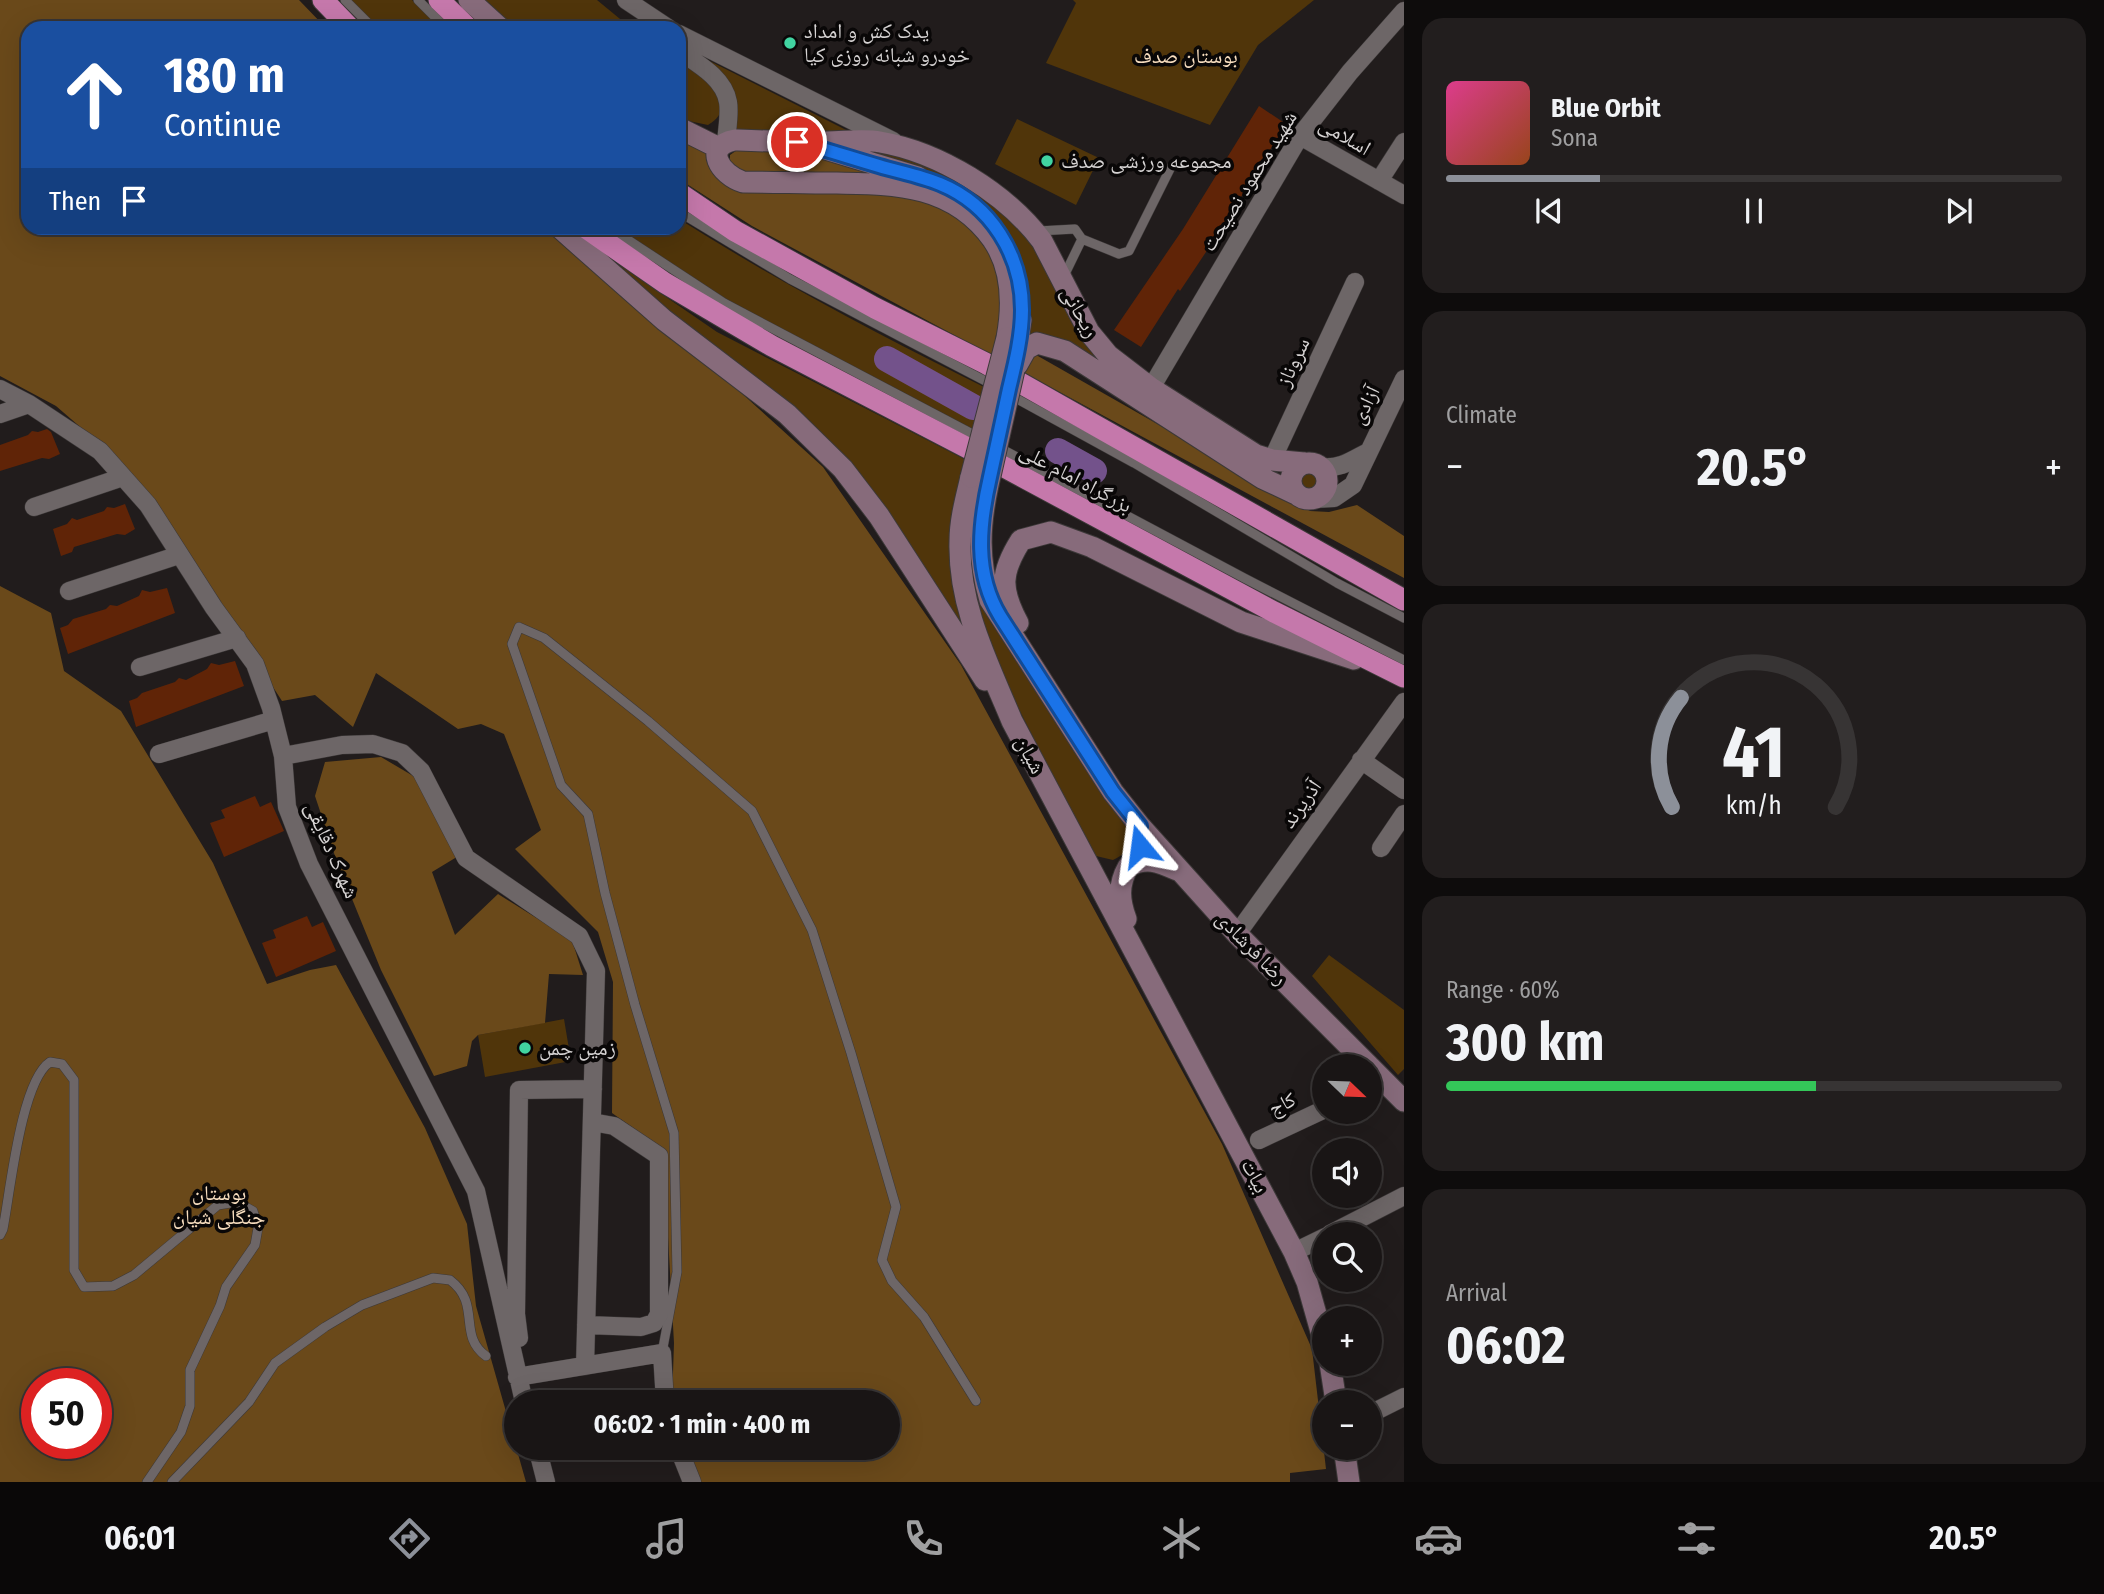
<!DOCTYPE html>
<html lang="en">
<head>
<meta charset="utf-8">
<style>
	:root { --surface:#191515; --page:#221e1e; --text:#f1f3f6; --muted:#9f9fa0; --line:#373434; --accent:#8c9099 }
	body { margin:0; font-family:"Fira Sans Condensed","Noto Naskh Arabic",sans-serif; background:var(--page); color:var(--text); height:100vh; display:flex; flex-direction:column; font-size:26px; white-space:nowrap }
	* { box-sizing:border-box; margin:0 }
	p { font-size:23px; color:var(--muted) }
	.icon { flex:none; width:38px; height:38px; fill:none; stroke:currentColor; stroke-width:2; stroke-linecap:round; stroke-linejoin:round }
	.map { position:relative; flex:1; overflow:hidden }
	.side { display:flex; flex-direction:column; gap:18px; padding:18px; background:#0e0c0c; width:700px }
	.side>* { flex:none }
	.top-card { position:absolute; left:21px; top:21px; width:665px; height:214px; border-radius:21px; box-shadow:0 7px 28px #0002,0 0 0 2px var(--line); background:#1a4fa0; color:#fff; overflow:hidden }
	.needle { width:46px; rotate:113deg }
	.fabs { position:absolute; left:1312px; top:1054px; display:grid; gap:14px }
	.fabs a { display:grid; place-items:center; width:70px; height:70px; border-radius:50%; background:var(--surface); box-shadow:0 7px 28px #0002,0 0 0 2px var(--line); font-size:35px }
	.speed { position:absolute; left:21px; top:1368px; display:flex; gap:14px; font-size:35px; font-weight:700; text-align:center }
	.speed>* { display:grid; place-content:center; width:91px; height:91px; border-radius:50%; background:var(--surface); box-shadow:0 7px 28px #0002,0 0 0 2px var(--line); line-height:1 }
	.speed .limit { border:10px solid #d22; background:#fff; color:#111 }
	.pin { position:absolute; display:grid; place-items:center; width:60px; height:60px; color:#fff; margin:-30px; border:4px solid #fff; border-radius:50%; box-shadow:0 2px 7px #0007 }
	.me { position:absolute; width:77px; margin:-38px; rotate:344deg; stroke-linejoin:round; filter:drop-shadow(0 0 5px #0008) }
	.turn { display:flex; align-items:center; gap:24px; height:147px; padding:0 28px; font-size:32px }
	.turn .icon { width:91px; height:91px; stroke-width:2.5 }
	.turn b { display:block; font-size:49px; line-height:60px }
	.then { display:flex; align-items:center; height:66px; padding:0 28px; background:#0003; gap:14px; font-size:26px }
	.big { font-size:52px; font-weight:700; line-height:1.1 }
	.side .card { flex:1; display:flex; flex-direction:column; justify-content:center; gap:10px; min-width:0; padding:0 24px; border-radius:21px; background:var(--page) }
	.side .dial { align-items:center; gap:0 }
	.dial svg { height:182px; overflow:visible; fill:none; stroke:var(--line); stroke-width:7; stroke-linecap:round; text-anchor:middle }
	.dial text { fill:var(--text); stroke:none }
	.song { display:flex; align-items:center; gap:21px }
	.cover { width:84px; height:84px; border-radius:10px; background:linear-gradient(135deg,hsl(330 70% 55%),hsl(20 70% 35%)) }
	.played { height:7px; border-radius:4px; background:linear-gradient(90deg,var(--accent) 25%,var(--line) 25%) }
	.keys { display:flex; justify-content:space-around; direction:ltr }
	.heat { display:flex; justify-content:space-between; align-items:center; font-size:38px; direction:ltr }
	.charge { height:10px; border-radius:5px; background:linear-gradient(90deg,#34c759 60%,var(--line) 0) }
	.trip { position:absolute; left:504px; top:1390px; width:396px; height:70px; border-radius:35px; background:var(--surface); box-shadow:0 7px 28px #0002,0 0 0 2px var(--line); font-weight:700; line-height:70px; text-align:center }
	.tabs { display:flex; height:112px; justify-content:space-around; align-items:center; background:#0a0808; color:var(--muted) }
	.tabs .icon { width:49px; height:49px }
	.tabs .on { color:var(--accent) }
	.tabs b { font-size:32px; color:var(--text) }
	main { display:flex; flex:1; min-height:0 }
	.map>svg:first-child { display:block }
</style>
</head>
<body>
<main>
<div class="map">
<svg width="1404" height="1482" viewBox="0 0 1404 1482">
	<rect width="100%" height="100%" fill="#211c1c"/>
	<path fill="#50350a" d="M349,0H412L440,28H378Z
		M478,0H597L631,28H509Z
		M1073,0H1314L1258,45L1210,125L1046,63L1076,3Z
		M690,51L862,138L735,130V116Z
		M679,61C697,73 745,103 708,125L679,119Z
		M1017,119L1099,158L1076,205L995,164Z
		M844,145L881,148L950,175L1018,221L1109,366L1028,340L1026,293L1015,254L1001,228L984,209L961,191Z
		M679,219C780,283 881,336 988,389L977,433L716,294L616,228H679Z
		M570,231L717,332L966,460L954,515L980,659L903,537L702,339Z
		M1299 481a10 10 0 1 1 20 0a10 10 0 1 1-20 0Z
		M980,492L974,553L1075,751L1107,799L1131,829C1135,844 1126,854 1113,860L1096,856L1091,851L1004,680L974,609L968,536Z
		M1329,955L1404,1010V1069L1398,1075L1312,976Z
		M564,1019L571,1061L485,1077L478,1035Z"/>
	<path fill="#6a491a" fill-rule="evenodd" d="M0,0H299L326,28H28V228H543L737,389L823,467L961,665L1222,1144L1312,1349L1326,1469L1290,1473V1482H700L686,1447H887V1402H672L674,1343L663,1149L612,1113L613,982L598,932L515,849L541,830L504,734L481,724L458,729L376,673L353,727L315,695L282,701L171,530L116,458L56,406L0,376Z
		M679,137L706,151L708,163L714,172L913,194L963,217L1000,265L1003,336L1310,511L1329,512L1357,505L1404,536V578L752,226L679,179Z
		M740,148L810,152L894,174L742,176L730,162V155Z
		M0,586L51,613L64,671L121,711L213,863L267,984L310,970L336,965L425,1128L467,1224L476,1306L526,1482H0ZM37,1384H96V1444H37Z
		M381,757L437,790L470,849L432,872L455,935L498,894L572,940L583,975L549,974L545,1023L478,1035L472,1041L467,1066L434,1076L381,970L337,862L315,796L325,762Z"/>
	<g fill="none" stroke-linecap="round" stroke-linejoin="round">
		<path stroke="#73528b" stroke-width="26" d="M887,359L973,407
			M1058,451L1094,471"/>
	</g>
	<path fill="#602407" d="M1259,106L1286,124L1220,231L1180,291L1178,289L1141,347L1114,330L1183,229Z
		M47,429L51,432L60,454L49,459L42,458L0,471V445L28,435L32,431L38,432Z
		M125,504L135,529L125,535L117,534L74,547L72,552L61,556L53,529L67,524L72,518L77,520L104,511L107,507L114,508Z
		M167,588L175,613L68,654L60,628L68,625L73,619L106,609L110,605L117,606L139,596L142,590L150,592Z
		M235,661L244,686L136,727L129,701L137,698L142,693L175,682L179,678L186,680L207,669L211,663L219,665Z
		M255,796L260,807L271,802L284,831L224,857L210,823L225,818L221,810Z
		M307,916L312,927L323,922L336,951L276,977L262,943L276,938L273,930Z"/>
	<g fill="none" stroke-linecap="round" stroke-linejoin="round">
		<defs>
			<path id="lane" d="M345,0L373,28
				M418,0L446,28
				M679,212L790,279L995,386
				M610,228L724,303L982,439
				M1038,231L1075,229L1082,239L1064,276
				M1082,239L1119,254L1129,251L1171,167
				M1010,395L1134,463L1337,583L1404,618
				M998,447L1246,579L1404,660
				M0,1235L3,1229C10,1193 21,1081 50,1062L62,1064L74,1080V1270L84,1287L113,1286L134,1275L218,1205L237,1202L253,1211L258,1228L255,1245L226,1287L220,1306L190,1370V1406L181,1432L147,1482
				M662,1353L677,1272L674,1133L635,1005L605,893L588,814L561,785L512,644L519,627L544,638L648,721L752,811L812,930L851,1053L896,1207L882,1260L892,1281L924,1317L976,1401
				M172,1482L249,1402L275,1363L325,1327L362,1305L433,1278L450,1280C482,1304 457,1335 486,1356"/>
			<path id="street" d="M626,0L668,28
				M679,34L893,141
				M679,51C698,64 724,78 728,102C730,114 727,129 726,142
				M1300,136L1404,195
				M1379,181L1404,142
				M1151,388L1300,136L1350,72L1404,11
				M0,389L29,404L100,451L148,505L214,608L255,664L271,708L283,756L287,807L309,864L476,1191L524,1402
				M0,414L29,404
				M1272,460L1355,282
				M1322,467C1341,469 1352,460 1368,452
				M1314,499L1334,498L1353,485L1404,379
				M34,507L123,477
				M69,591L179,555
				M140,667L237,638
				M159,754L274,720
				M283,756L342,745L373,744L402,753L421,771L466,858L579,936L596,971L585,1366
				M1361,760L1404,790
				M1381,848L1404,814
				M1237,934L1404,702
				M1259,1140L1325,1109
				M1330,1234L1404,1196
				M1294,1252L1325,1237
				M586,1325L641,1327L654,1323L659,1314V1156L614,1126L592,1122
				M519,1338L516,1314L519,1090L593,1089
				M517,1377L662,1353L665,1402
				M1370,1414L1404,1397
				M537,1447L546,1482
				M678,1447L692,1482"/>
			<path id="secondary" d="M469,0L500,28
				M679,128L719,148
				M822,148L918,177
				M560,228L664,320L787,414L843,469L879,516L985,680
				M1007,338C1013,305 1012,268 993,240C953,184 896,184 834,183C804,183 773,182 743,182C720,175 702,146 735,140C766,141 796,142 827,142C844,142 863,139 880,142C939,152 1006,193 1042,241L1089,332L1108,355L1151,388L1256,455L1272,460L1304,463
				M1017,365L1026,349L1037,343L1065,351L1262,478L1296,494
				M1014,370L1021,320
				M1291 481a18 18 0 1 1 36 0a18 18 0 1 1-36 0Z
				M971,477C966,498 960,520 960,541C958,606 988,663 1012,721L1294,1252L1307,1282L1325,1346
				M988,485C979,527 978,559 990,600L1113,792L1140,826L1237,934L1369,1066
				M1018,623C1000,589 1000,573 1021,540L1051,532L1092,547L1241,622L1354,659
				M1126,919C1119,900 1118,885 1128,867C1146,856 1159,862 1177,870
				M1370,1067L1404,1101
				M1330,1363L1336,1402
				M1344,1447L1349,1482"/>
			<path id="highway" d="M323,0L350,28
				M439,0L468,28
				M679,193L735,231L875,308L985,363L1404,600
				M586,228L665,283L772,346L1008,469L1274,612L1404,677"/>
		</defs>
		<use href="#lane" stroke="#3c3838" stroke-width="10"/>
		<use href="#street" stroke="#3c3838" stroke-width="19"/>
		<use href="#secondary" stroke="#3c3838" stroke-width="23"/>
		<use href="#highway" stroke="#3c3838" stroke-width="23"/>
		<use href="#lane" stroke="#6d6667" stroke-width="9"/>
		<use href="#street" stroke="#6d6667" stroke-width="18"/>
		<use href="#secondary" stroke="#876b7b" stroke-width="21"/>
		<use href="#highway" stroke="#c578ab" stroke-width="21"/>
		<defs>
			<path id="secondary-bridge" d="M971,477L1007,338
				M988,485L1014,370"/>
		</defs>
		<use href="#secondary-bridge" stroke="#3c3838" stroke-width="23" stroke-linecap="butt"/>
		<use href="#secondary-bridge" stroke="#876b7b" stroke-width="21"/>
	</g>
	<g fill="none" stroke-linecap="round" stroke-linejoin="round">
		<defs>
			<path id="route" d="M797,142C825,149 851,158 879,166C899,172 921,176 940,184C991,205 1022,255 1022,310C1022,336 1015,364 1009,389C1003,418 996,448 990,477C979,525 974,573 1000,616L1113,792L1140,826V846"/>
		</defs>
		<use href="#route" stroke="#114b97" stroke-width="18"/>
		<use href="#route" stroke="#1a73e8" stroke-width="12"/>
	</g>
	<g fill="#41d4a1" stroke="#090707" stroke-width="2.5">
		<circle cx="790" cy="43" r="7"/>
		<circle cx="1047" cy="161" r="7"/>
		<circle cx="525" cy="1048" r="7"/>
	</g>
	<g text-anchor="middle" stroke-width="7" stroke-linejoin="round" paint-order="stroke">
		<g font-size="21" fill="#d6d3d3" stroke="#090707" text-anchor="start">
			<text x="804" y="38">یدک کش و امداد<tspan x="804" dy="24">خودرو شبانه روزی کیا</tspan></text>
			<text x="1061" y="168">مجموعه ورزشی صدف</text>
			<text x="539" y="1055">زمین چمن</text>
		</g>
		<g font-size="21" fill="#f9dfc0" stroke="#090707">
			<text x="1186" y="63">بوستان صدف</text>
			<text x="219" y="1200">بوستان<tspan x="219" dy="24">جنگلی شیان</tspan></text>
		</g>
		<g font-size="21" fill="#d6d3d3" stroke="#090707">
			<text transform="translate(1345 136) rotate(30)" y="7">اسلامی</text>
			<text transform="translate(1249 181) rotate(-58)" y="7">شهید محمود نصیحت</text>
			<text transform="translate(1080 312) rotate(61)" y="7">ریحانی</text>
			<text transform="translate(1293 362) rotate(-65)" y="7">سروناز</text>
			<text transform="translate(1365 405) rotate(-63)" y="7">آزادی</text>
			<text transform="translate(1076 478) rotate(28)" y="7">بزرگراه امام علی</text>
			<text transform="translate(1030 755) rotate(62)" y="7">شیان</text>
			<text transform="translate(1301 804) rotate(-55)" y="7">آذرپرند</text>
			<text transform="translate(332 850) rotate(66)" y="7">شهرک دقایقی</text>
			<text transform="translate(1252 948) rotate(46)" y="7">رضا فرشادی</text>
			<text transform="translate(1282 1104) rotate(-26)" y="7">کاج</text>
			<text transform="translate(1255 1176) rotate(63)" y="7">بیات</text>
		</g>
	</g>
</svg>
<div class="fabs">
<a><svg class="needle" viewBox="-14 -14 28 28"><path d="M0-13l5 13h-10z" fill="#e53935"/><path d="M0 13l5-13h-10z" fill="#9f9fa0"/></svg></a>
<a><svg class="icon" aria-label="sound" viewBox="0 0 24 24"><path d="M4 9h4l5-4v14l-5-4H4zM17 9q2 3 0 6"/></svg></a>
<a><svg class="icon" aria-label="search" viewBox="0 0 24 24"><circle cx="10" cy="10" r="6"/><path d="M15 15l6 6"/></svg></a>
<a>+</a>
<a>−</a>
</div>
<div class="speed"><div class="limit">50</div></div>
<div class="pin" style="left:797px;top:142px;background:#d93025"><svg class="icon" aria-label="arrive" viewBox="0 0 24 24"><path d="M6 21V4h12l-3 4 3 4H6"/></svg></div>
<svg class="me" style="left:1140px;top:846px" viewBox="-20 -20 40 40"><path d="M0-17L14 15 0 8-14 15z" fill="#1a73e8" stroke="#fff" stroke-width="4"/></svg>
<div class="trip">06:02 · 1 min · 400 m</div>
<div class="top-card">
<div class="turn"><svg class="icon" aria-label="ahead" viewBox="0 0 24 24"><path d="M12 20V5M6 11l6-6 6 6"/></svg><div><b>180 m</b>Continue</div></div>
<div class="then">Then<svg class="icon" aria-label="arrive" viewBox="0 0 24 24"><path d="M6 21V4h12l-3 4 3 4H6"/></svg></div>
</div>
</div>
<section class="side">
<div class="card">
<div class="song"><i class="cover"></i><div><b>Blue Orbit</b><p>Sona</p></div></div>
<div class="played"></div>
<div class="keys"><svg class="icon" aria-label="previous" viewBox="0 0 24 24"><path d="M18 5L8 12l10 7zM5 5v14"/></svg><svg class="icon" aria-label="pause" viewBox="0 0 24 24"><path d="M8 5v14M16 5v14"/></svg><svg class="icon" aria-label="next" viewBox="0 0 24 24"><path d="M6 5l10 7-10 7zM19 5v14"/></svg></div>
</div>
<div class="card"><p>Climate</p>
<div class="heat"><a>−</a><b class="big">20.5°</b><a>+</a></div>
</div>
<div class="card dial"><svg viewBox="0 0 100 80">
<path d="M14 69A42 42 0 1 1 86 69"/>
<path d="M14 69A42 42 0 0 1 18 21" stroke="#8c9099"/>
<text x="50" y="56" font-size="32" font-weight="700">41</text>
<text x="50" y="72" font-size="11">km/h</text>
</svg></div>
<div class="card"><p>Range · 60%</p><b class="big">300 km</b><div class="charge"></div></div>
<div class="card"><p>Arrival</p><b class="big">06:02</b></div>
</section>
</main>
<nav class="tabs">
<b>06:01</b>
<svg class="icon on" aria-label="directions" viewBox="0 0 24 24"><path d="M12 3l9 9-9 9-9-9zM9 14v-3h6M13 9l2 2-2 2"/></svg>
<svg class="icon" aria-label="music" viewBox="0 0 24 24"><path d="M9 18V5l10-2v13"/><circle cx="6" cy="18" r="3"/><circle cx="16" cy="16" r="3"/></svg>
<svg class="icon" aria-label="phone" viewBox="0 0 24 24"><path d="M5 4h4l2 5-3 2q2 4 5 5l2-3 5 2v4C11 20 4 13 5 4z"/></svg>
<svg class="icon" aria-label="climate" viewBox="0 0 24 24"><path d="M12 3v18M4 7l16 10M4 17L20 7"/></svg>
<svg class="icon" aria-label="car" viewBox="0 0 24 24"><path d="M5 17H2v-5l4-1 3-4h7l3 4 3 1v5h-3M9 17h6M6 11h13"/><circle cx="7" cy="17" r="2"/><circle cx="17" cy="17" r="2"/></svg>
<svg class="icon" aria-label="filters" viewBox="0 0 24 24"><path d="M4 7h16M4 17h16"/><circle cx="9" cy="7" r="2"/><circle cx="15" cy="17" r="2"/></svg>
<b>20.5°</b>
</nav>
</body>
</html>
